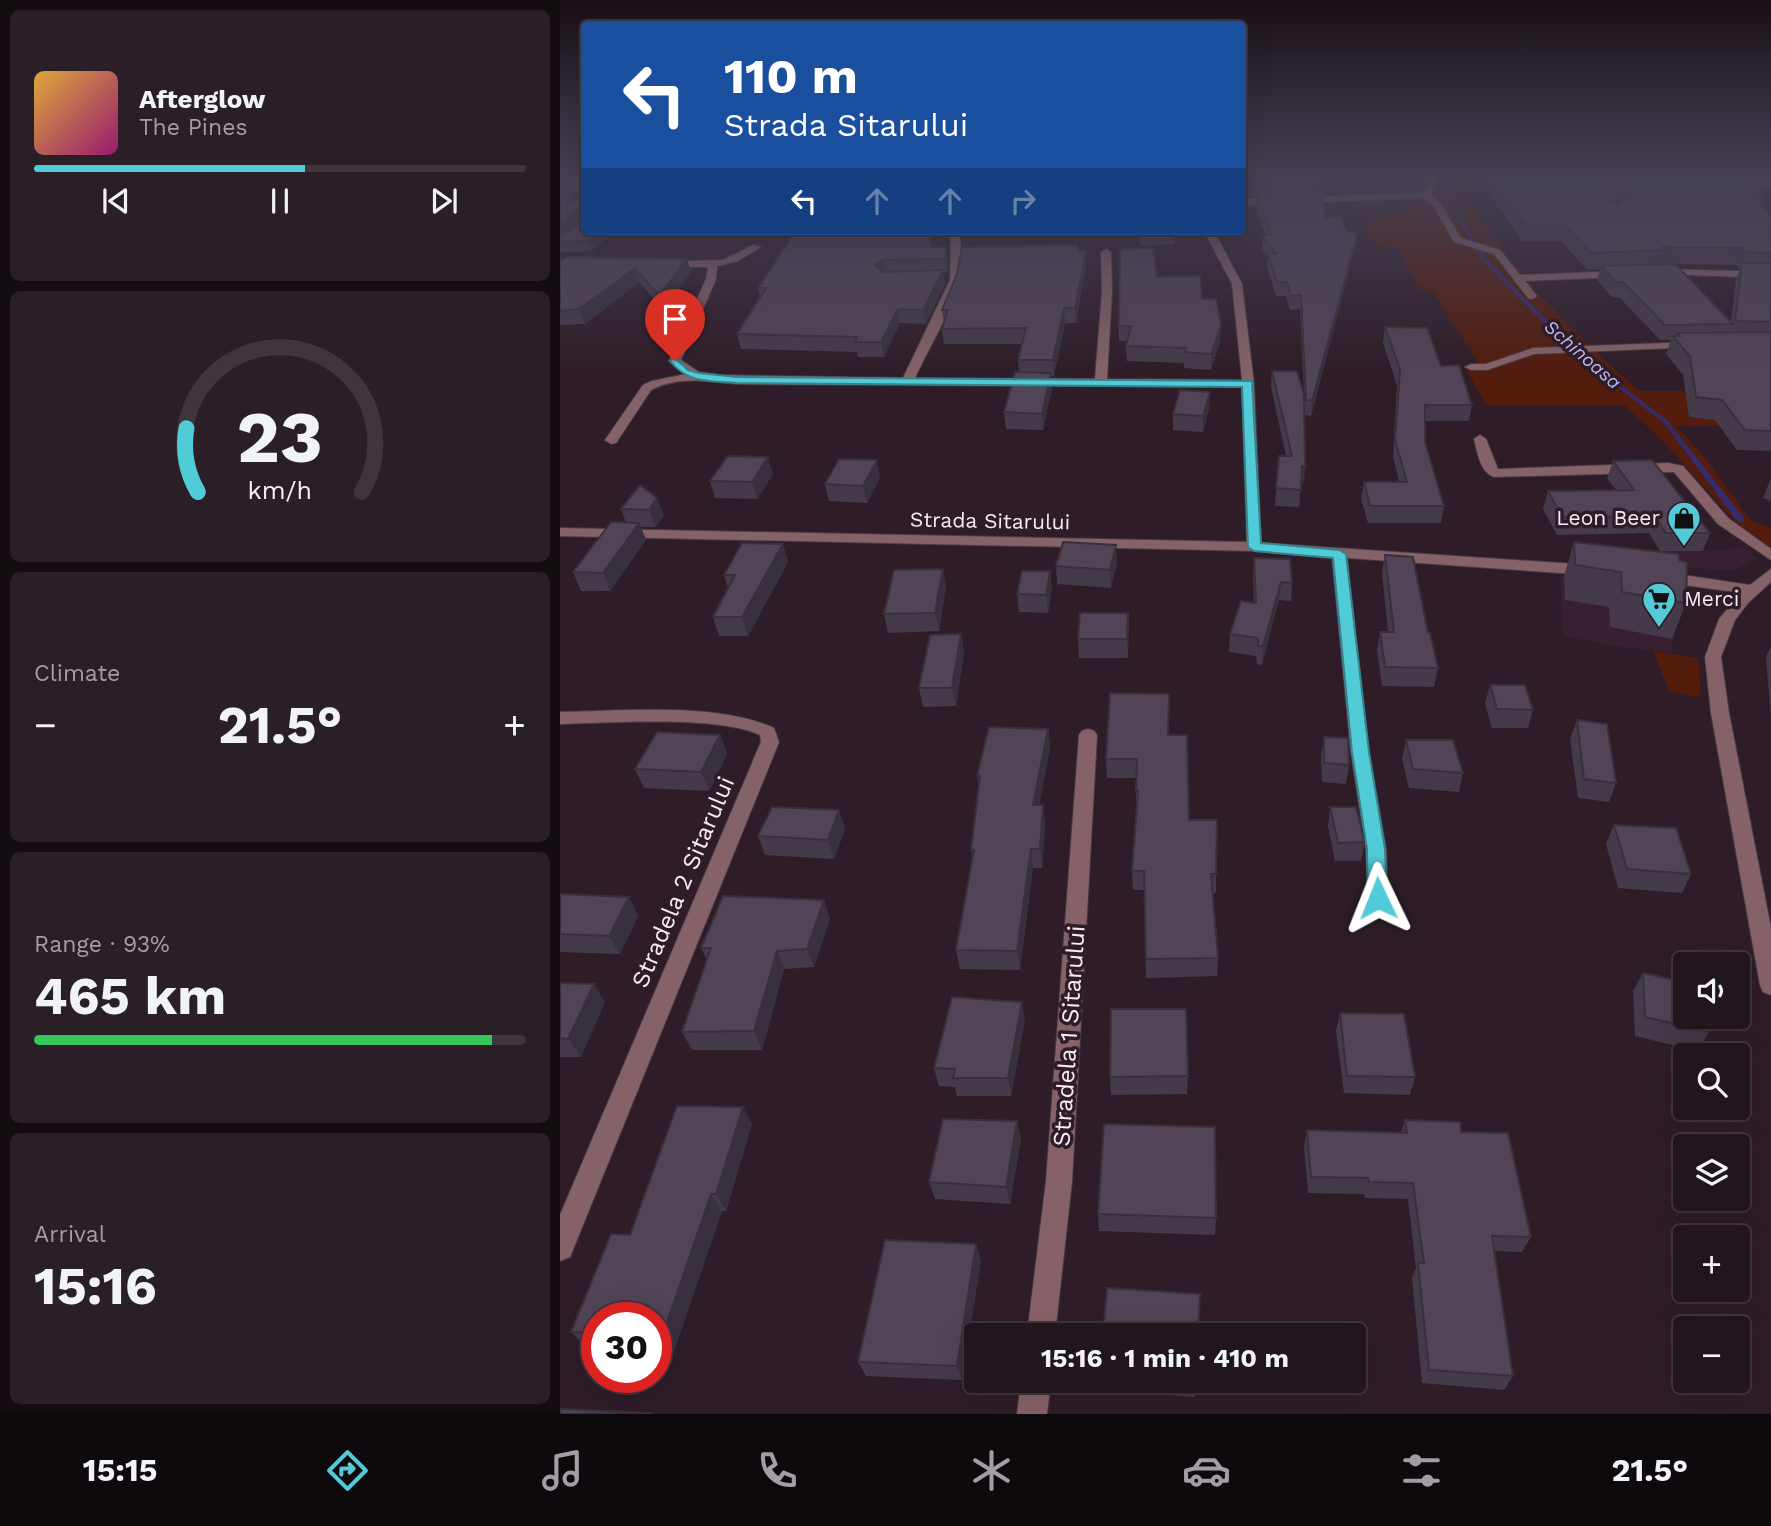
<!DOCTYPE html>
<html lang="en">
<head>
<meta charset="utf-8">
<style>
	:root { --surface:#22161e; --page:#2a1f27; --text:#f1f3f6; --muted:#a29fa4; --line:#3f353c; --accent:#52cbd9 }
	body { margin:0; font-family:"Work Sans",sans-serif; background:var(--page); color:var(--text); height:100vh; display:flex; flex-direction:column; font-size:26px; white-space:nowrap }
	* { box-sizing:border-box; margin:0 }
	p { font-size:23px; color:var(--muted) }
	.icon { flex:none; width:38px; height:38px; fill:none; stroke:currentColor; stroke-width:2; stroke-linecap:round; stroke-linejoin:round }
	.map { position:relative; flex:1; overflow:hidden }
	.panel { display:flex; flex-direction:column; gap:10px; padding:10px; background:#130c10; width:560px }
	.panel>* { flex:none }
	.banner { position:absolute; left:21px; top:21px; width:665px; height:214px; border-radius:7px; box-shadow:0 7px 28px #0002,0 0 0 2px var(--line); background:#1a4fa0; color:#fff; overflow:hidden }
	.buttons { position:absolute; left:1113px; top:952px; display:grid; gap:14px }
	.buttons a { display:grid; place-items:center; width:77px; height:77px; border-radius:7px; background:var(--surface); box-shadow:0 7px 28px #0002,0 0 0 2px var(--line); font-size:35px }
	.speed { position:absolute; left:21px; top:1302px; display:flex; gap:14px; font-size:35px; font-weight:700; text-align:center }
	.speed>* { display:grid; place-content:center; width:91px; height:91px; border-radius:50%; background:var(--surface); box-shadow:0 7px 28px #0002,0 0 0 2px var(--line); line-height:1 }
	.speed .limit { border:10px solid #d22; background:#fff; color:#111 }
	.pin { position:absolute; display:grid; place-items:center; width:60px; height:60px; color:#fff; margin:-72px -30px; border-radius:50% 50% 50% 0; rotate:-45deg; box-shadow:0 0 7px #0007 }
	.pin .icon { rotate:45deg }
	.me { position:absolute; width:77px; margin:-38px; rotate:358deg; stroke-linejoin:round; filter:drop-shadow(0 0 5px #0008) }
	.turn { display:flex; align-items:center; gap:24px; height:147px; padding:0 28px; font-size:32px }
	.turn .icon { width:91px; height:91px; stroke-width:2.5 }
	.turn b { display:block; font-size:49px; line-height:60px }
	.lanes { display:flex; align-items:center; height:66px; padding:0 28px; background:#0003; justify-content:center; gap:35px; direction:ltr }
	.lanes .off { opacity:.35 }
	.big { font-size:52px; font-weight:700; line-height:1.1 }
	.panel .tile { flex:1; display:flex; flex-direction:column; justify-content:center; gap:10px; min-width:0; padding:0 24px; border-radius:10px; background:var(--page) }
	.panel .dial { align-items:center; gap:0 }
	.dial svg { height:182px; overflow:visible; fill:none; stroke:var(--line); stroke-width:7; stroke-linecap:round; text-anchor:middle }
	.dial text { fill:var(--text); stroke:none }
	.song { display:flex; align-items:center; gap:21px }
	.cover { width:84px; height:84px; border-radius:10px; background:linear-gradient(135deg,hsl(40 70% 55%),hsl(320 70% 35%)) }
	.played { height:7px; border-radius:4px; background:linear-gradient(90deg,var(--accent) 55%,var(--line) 55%) }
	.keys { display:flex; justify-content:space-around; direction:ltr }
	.heat { display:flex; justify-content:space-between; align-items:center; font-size:38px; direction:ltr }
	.charge { height:10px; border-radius:5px; background:linear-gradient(90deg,#34c759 93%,var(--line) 0) }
	.trip { position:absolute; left:404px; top:1323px; width:402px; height:70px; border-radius:7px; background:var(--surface); box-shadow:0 7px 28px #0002,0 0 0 2px var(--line); font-weight:700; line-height:70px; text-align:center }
	.tab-bar { display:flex; height:112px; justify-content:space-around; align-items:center; background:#0e090c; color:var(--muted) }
	.tab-bar .icon { width:49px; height:49px }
	.tab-bar .selected { color:var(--accent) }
	.tab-bar b { font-size:32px; color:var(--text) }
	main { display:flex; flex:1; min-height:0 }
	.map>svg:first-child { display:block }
</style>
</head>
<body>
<main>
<section class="panel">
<div class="tile">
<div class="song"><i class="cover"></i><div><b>Afterglow</b><p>The Pines</p></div></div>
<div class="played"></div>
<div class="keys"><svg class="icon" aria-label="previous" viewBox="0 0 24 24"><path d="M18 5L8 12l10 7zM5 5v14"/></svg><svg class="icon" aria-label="pause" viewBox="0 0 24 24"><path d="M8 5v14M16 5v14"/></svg><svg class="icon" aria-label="next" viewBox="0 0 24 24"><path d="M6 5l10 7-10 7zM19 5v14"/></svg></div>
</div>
<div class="tile dial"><svg viewBox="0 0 100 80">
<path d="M14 69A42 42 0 1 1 86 69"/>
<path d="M14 69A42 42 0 0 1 9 41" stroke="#52cbd9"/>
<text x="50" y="56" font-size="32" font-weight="700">23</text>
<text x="50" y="72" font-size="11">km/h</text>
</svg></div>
<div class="tile"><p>Climate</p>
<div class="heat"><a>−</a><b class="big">21.5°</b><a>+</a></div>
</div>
<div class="tile"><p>Range · 93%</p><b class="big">465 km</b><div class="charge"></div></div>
<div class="tile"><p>Arrival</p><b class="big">15:16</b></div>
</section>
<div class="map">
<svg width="1211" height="1414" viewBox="0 0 1211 1414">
	<rect width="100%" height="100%" fill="#2e1d28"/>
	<path fill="#382030" d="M1181,547L1198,559L1170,571L1091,564L1082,551H1155Z
		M1001,575L1074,580L1114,597L1112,652L1067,648L1002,636Z"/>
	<path fill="#531c0d" d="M876,175H895C940,260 1008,329 1080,391H1170V422L1199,426H1116L1148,461L1191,521L1211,528V548L1175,521L1098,436L1064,405H926L904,365H920L872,291H860L838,247H820L801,222L823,221L817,213L844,212L837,198L873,197Z
		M1093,651L1138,658L1141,694L1134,697L1109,691Z"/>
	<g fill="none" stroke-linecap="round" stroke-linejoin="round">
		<path fill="#362c69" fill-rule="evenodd" d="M880,175H884L891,199L926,258L1017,351L1108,421L1184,518V522H1178L1104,423L1013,353L922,260L887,199Z"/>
		<defs>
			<path id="minor" d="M868,175H876L875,186L870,195L880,203L901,238L940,250L960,275L1061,271L1066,274L1061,277L965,281L977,296L972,299L968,298L934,254L894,242L874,206L863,198L682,205V199L862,193L867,186Z
				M1169,181L1211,183V187L1166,185Z
				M388,231H398C413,281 375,334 355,378L535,379L542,292L541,252L546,249L551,252L552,292L547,379L682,380L672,284L644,231H654L682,284L694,384L701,543L1030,565L1038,570L1030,575L787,558L809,752L826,849L828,898L825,904L818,906L811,904L808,898L806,849L791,752L772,557L694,551L0,536V528L687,542L682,387L177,384C148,381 118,376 91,390L56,443L51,444L45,440L83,385L92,381L126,374L109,361L146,279L148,267H105L100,264L102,262L163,260L193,245L201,247L178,261L157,266L156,279L121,360L139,372L159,375L343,378L390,280L391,241Z
				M1103,269L1211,272V278L1100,274V270Z
				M1131,342L1137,345L1135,347L974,354L927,370H911L905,367L911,364H926L973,348Z
				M920,435L926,439L938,469L1108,463L1123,466L1168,518L1211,549V560L1158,524L1114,472L934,477C919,471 918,453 914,439Z
				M1211,569V582L1188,603L1175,620L1161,657L1169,713L1211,928V995L1203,992L1200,985L1151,713L1145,657L1159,619L1181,593L1103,582L1095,577L1103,572L1190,585Z
				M0,712C63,711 157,702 214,728L219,742L10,1257L0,1261V1215L201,742L200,735C156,715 51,723 0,724Z
				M528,729L534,731L537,735L512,1181L495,1335H467L486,1181L519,735L522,731Z
				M461,1381H491L487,1414H457Z"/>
		</defs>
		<use href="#minor" stroke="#4a3a44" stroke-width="2"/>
		<use href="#minor" fill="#856268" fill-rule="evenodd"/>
	</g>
	<path fill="#453a4a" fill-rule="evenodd" d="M0,175H24V200L23,201L24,231H54L32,251L0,252V237L22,221L23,219L0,236Z
		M688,175H759L760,184L759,192L765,218L788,232L796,244L751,416L745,415V466L744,483H741L739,507L715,506L719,456H726L711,387L712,371L744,394L740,309L730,310L726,296H716L707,267L708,257L702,249V236H706L695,207L696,196H692Z
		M926,175H1040L1047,182L1049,175H1183L1203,196L1200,204L1211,216V451L1177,450L1155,420L1129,417L1123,375L1106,354L1111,340H1100L1059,297H1052L1037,280L1040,269L1027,270L1001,241H962L934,200ZM1057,196L1064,203L1055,205ZM1116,264L1178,265V268L1180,269L1176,280L1171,321Z
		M577,231H614L615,244L581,246Z
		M371,247H386L388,261L387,272L383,273L385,284L366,324L340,323L324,357H298L297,352L181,349L177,334L200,297L198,288Z
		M519,250L526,264L516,323H505L494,376H491L492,388L483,430L446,429L444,412L459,372L458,360L462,344H384L382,329L384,323L382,310Z
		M127,259L131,272L104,310L79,282L25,324L0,325V261Z
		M597,277L642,299L660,342L651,370L624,368V363L567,361L566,346L567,341H559V326Z
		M825,327L881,366L912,405L909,421H865V442L884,506L881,523H808L801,499L804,482H839L833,456L837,385L823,343Z
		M650,392L649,408L643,432L613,430V414Z
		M1053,461L1150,533L1143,551H1100L1089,533L997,535L983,509L988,491L1056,490L1047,478Z
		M213,474L197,499L155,498L150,481Z
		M320,477L307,503L269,501L265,484Z
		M1211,478V501L1203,498Z
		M80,485L104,515L95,527H81L86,540L50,591H21L13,572L66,523L61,509Z
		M1014,542L1119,560L1126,603L1112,639L1050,627L1049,607L1005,600L1004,576Z
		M825,555L868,633L878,668L874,687L822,686L817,650L820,632H828L822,573Z
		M694,558L732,583L731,601L719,600L702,665L697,664L696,656L669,652L670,634L694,602L693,576Z
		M228,562L188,636H159L153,617L168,588L164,575Z
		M557,563L551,588L497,584L496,566Z
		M490,571L492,589L488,613L459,612L457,594Z
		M386,587L379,631L328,633L324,614Z
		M568,613V658H519L518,639Z
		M401,634L404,653L396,706L363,707L359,688Z
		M1211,646V719L1206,657Z
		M930,685L973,710L968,728H932L925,703Z
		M1017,720L1056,783L1049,802L1018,798L1010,739Z
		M488,729L490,747L479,805H483L485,824L482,868H473L460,970L400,969L396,950L413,858L411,850L419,787L417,776Z
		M160,735L167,754L149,791L84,788L75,769Z
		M608,735L629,820L656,874V893H652L658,958L657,976L586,978L584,890H573L572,871L577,810H576V778H547L546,759Z
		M764,737L789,765L786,784L762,782L761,756Z
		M846,740L903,773L899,792L849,788L842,759Z
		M770,807L805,842L801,861H775L768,826Z
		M1054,825L1131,874L1122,893L1058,888L1046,844Z
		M285,829L274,859L205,855L198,836Z
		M0,894L69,897L78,916L60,954L0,952Z
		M270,919L254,967L224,969L202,1050H132L122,1032L147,960L141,948Z
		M1083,973L1149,1032L1138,1051L1075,1036L1073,991Z
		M0,983L45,1002L21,1057H0Z
		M780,1013L855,1077L850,1095L784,1093L776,1031Z
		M465,1020L451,1096H397L395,1087L379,1086L374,1068Z
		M628,1076L627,1094L551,1095L550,1077Z
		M845,1120L901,1132L971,1237L962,1252L935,1251L953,1376L944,1390L862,1383L852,1278L856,1268L848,1199L805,1198L804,1194L748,1193L744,1147L747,1130L841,1133Z
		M457,1121L461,1139L450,1204L375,1199L369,1182Z
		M192,1124L166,1211H162L114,1351H96V1318H37V1347H26L11,1332L70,1235Z
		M538,1214L656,1218L655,1235L539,1231Z
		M421,1260L402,1380L306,1376L298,1362Z
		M540,1381H636L635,1397L541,1390Z"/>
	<path fill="#38303c" d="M24,189V200L11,210L8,201Z
		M1058,193L1054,209L1050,200Z
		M19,210L22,219L0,236V224Z
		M40,231H54L32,251L29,241Z
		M798,232L796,244L751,416L752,401Z
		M386,247L388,261L387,272L386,259Z
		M526,250V264L516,323L515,308Z
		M127,259L131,272L104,310L99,296Z
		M323,260L325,274L315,265Z
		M75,268L79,282L25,324L19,309Z
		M383,270L385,284L366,324L363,310Z
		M504,308L505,323L494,376L493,360Z
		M338,309L340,323L324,357L321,342Z
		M661,326L660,342L651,370V354Z
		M491,373L492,388L483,430L482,414Z
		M650,392L649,408L643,432V416Z
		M208,457L213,474L197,499L192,482Z
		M317,460L320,477L307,503L303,486Z
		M742,466H745L744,483H741Z
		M97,498L104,515L95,527L89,510Z
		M79,523L86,540L50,591L43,573Z
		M223,544L228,562L188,636L182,617Z
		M556,545L557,563L551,588L550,570Z
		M383,569L386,587L379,631L375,613Z
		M490,571L492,589L488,613L486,595Z
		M721,582L719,600L702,665L703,646Z
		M568,613L569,631L568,658L567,639Z
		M401,634L404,653L396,706L392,688Z
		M488,729L490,747L476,824L473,805Z
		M160,735L167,754L149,791L141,772Z
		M483,805L485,824L482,868L480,849Z
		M279,810L285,829L274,859L268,840Z
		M471,849L473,868L460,970L457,951Z
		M69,897L78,916L60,954L49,936Z
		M264,900L270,919L254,967L247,949Z
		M217,951L224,969L202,1050L194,1031Z
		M34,984L45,1002L21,1057L8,1039Z
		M462,1002L465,1020L451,1096L448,1078Z
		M183,1107L192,1124L166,1211L156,1194Z
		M457,1121L461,1139L450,1204L446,1187Z
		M151,1194L162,1211L114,1351L102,1337Z
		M416,1244L421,1260L402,1380L397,1366Z"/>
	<path fill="#504456" stroke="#38303c" stroke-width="2" d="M0,175H24V189L8,201H24V231H40L29,241L0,242V237L22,221L23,210H19L0,224Z
		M690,175H759L760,184L692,187Z
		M934,175H1040L1058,193L1050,200L1056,205L1068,202L1073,193L1057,175H1183L1203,196H1194L1211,216V253L1184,252V248L1103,247L1105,250L1031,253L1005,225L965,224L937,184Z
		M762,192L765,218L780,217L788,232H798L752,401L746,400L741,295L731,296L727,282H717L708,254H717L702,236L712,235L696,195Z
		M309,231H368L371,247H386V259L323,260L315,265L323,272L383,270L363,310L338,309L321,342H295L297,337L177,334L206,288H198L233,235Z
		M580,231H614L615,233L581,235Z
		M518,245L519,250H526L515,308H504L493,360H458L466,328L382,329L388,310H382L397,274L402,247Z
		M593,248L597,277L640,276L642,299H656L661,326L651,354L625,352L626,348L566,346L571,326H559L560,249Z
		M7,257L127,259L99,296L75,268L19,309L0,311V261Z
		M1182,263H1211V322L1175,321Z
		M1115,264L1173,324L1105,325L1063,282H1056L1041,266Z
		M825,327L867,328L881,366L899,365L912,405H865V442L884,506H810L804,482H847L835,440L840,369Z
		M1211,332V431L1185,430L1162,400L1136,397L1130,356L1112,336H1120L1117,333Z
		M712,371H737L744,395L745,466H742L741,490L716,488L719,456H732Z
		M455,372L491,373L482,414L444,412Z
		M620,390L650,392L643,416L613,414Z
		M168,456L208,457L192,482L150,481Z
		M279,459L317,460L303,486L265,484Z
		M1092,460L1150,533H1106L1095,516L1002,517L988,491L1074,490L1053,461Z
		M80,485L97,498L89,510L61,509Z
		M51,522L79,523L43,573L13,572Z
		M503,542L556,545L550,570L496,566Z
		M1014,542L1119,554V560L1127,562L1126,603L1062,592L1061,572L1015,565Z
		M182,543L223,544L182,617H153L175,575H164Z
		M825,555L853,557L868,633H870L878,668L825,667L820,632H834Z
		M694,558L730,559L732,583L721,582L703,646H698V638L670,634L681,601L696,603Z
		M383,569L375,613L324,614L334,570Z
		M462,571H490L486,595L457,594Z
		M520,613H568L567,639H518Z
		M401,634L392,688H359L370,635Z
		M930,685H965L973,710L937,709Z
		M550,693L609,694L608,735H627L629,820H657L656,874H651L658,958L586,959L584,871H572L578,791H576L577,759H546Z
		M1017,720L1047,724L1056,783L1024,779Z
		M429,727L488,729L473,805H483L480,849H471L457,951L396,950L414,850H411L420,776H417Z
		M97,732L160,735L141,772L75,769Z
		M764,737L788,738L789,765L764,763Z
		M846,740H893L903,773L853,769Z
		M212,807L279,810L268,840L198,836Z
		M770,807H796L805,842L778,843Z
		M1054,825L1116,828L1131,874L1067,869Z
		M0,894L69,897L49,936L0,934Z
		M163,896L264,900L247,949L217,951L194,1031L122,1032L151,948H141Z
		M1083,973L1125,982V1017H1147L1149,1032L1085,1017Z
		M0,983L34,984L8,1039L0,1038Z
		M392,997L462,1002L448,1078H393L395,1069L374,1068Z
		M551,1009H626L628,1076L550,1077Z
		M780,1013L844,1014L855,1077L787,1076Z
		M117,1106L183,1107L156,1194H151L102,1337L96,1336V1318H37V1333L11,1332L51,1234L70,1235Z
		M383,1119L457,1121L446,1187L369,1182Z
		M845,1120L900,1122L901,1132L948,1133L971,1237L932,1236L953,1376L869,1370L858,1263H864L853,1183L809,1182L808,1178L751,1177L747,1130L847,1133Z
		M544,1124L655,1127L656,1218L538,1214Z
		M325,1240L416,1244L397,1366L298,1362Z
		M547,1288L640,1294L638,1335H543Z
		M610,1381H636V1383Z
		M0,1409L92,1413L0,1414Z"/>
	<linearGradient id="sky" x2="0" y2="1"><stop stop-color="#191016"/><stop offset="0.47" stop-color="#464053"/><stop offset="1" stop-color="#464053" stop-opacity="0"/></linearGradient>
	<rect width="1211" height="373" fill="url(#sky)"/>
	<path fill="#52cbd9" stroke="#35848d" stroke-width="2" d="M115,358L128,370L139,373L177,377L692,381L701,543L779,550L786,554L809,752L825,849L827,898L824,903L818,905L811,903L808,898L807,849L792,752L773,558L694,551L688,547L682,387L177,383C150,381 127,383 110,361Z"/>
	<defs>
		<symbol id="shop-pin" viewBox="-11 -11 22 30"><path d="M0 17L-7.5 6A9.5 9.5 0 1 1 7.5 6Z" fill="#52cbd9" stroke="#2e1d28"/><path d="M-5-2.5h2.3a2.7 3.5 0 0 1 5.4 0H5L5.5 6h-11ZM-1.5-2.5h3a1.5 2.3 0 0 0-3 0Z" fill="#111"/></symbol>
		<symbol id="supermarket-pin" viewBox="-11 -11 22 30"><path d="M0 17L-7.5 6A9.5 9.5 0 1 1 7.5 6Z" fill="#52cbd9" stroke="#2e1d28"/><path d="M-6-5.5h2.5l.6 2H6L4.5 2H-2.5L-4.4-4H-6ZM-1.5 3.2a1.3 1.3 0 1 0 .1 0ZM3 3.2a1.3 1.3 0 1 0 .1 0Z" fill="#111"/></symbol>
	</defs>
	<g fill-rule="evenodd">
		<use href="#shop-pin" x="1105" y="499" width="38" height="52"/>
		<use href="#supermarket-pin" x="1080" y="580" width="38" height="52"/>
	</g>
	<g text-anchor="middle" stroke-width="7" stroke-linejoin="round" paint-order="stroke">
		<g font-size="19" font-style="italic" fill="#bdb9f2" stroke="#2e1d28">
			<text transform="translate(1023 354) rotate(41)" y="7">Schinoasa</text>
		</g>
		<g font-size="21" fill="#f8ebf3" stroke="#2e1d28" text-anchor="end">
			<text x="1100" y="525">Leon Beer</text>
			<text x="1124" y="606" text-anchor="start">Merci</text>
		</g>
		<g font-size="21" fill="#f8ebf3" stroke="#2e1d28">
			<text transform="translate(430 521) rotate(1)" y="7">Strada Sitarului</text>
		</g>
		<g font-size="24" fill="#f8ebf3" stroke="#2e1d28">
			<text transform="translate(123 882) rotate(-67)" y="8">Stradela 2 Sitarului</text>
			<text transform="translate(509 1036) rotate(-86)" y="8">Stradela 1 Sitarului</text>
		</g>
	</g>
</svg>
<div class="buttons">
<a><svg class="icon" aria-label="sound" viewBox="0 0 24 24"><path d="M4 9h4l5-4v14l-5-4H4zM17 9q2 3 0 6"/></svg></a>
<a><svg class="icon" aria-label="search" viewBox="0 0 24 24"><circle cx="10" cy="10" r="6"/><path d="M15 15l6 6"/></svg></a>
<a><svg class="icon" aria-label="layers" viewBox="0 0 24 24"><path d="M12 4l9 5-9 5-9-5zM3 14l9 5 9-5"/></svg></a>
<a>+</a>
<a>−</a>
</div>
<div class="speed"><div class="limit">30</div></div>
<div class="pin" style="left:115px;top:361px;background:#d93025"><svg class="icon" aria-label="arrive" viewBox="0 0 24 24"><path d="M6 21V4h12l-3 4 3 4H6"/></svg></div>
<svg class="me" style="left:818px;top:898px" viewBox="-20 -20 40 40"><path d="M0-17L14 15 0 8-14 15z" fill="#52cbd9" stroke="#fff" stroke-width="4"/></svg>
<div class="trip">15:16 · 1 min · 410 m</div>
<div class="banner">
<div class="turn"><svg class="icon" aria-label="left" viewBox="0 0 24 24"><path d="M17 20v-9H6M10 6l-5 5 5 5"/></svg><div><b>110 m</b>Strada Sitarului</div></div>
<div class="lanes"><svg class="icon" aria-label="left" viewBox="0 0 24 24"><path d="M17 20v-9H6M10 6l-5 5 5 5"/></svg><svg class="icon off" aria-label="ahead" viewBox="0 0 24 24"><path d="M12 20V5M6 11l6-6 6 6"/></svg><svg class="icon off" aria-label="ahead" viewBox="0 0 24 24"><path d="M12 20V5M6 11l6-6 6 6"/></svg><svg class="icon off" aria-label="right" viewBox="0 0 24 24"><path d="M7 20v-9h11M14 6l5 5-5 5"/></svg></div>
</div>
</div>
</main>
<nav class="tab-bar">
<b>15:15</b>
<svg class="icon selected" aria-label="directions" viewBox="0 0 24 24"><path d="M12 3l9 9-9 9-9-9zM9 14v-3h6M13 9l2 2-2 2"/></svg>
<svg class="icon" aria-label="music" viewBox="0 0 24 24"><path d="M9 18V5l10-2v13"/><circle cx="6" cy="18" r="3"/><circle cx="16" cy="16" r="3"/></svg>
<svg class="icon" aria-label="phone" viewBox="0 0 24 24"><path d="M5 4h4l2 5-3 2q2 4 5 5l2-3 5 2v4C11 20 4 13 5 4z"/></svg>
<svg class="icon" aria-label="climate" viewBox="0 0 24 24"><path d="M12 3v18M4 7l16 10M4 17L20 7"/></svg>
<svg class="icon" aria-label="car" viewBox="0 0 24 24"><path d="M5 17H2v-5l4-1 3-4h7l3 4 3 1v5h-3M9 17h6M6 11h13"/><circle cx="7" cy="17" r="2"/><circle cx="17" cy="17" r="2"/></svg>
<svg class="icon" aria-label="filters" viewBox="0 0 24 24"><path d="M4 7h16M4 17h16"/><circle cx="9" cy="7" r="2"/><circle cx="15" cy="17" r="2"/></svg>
<b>21.5°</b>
</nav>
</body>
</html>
